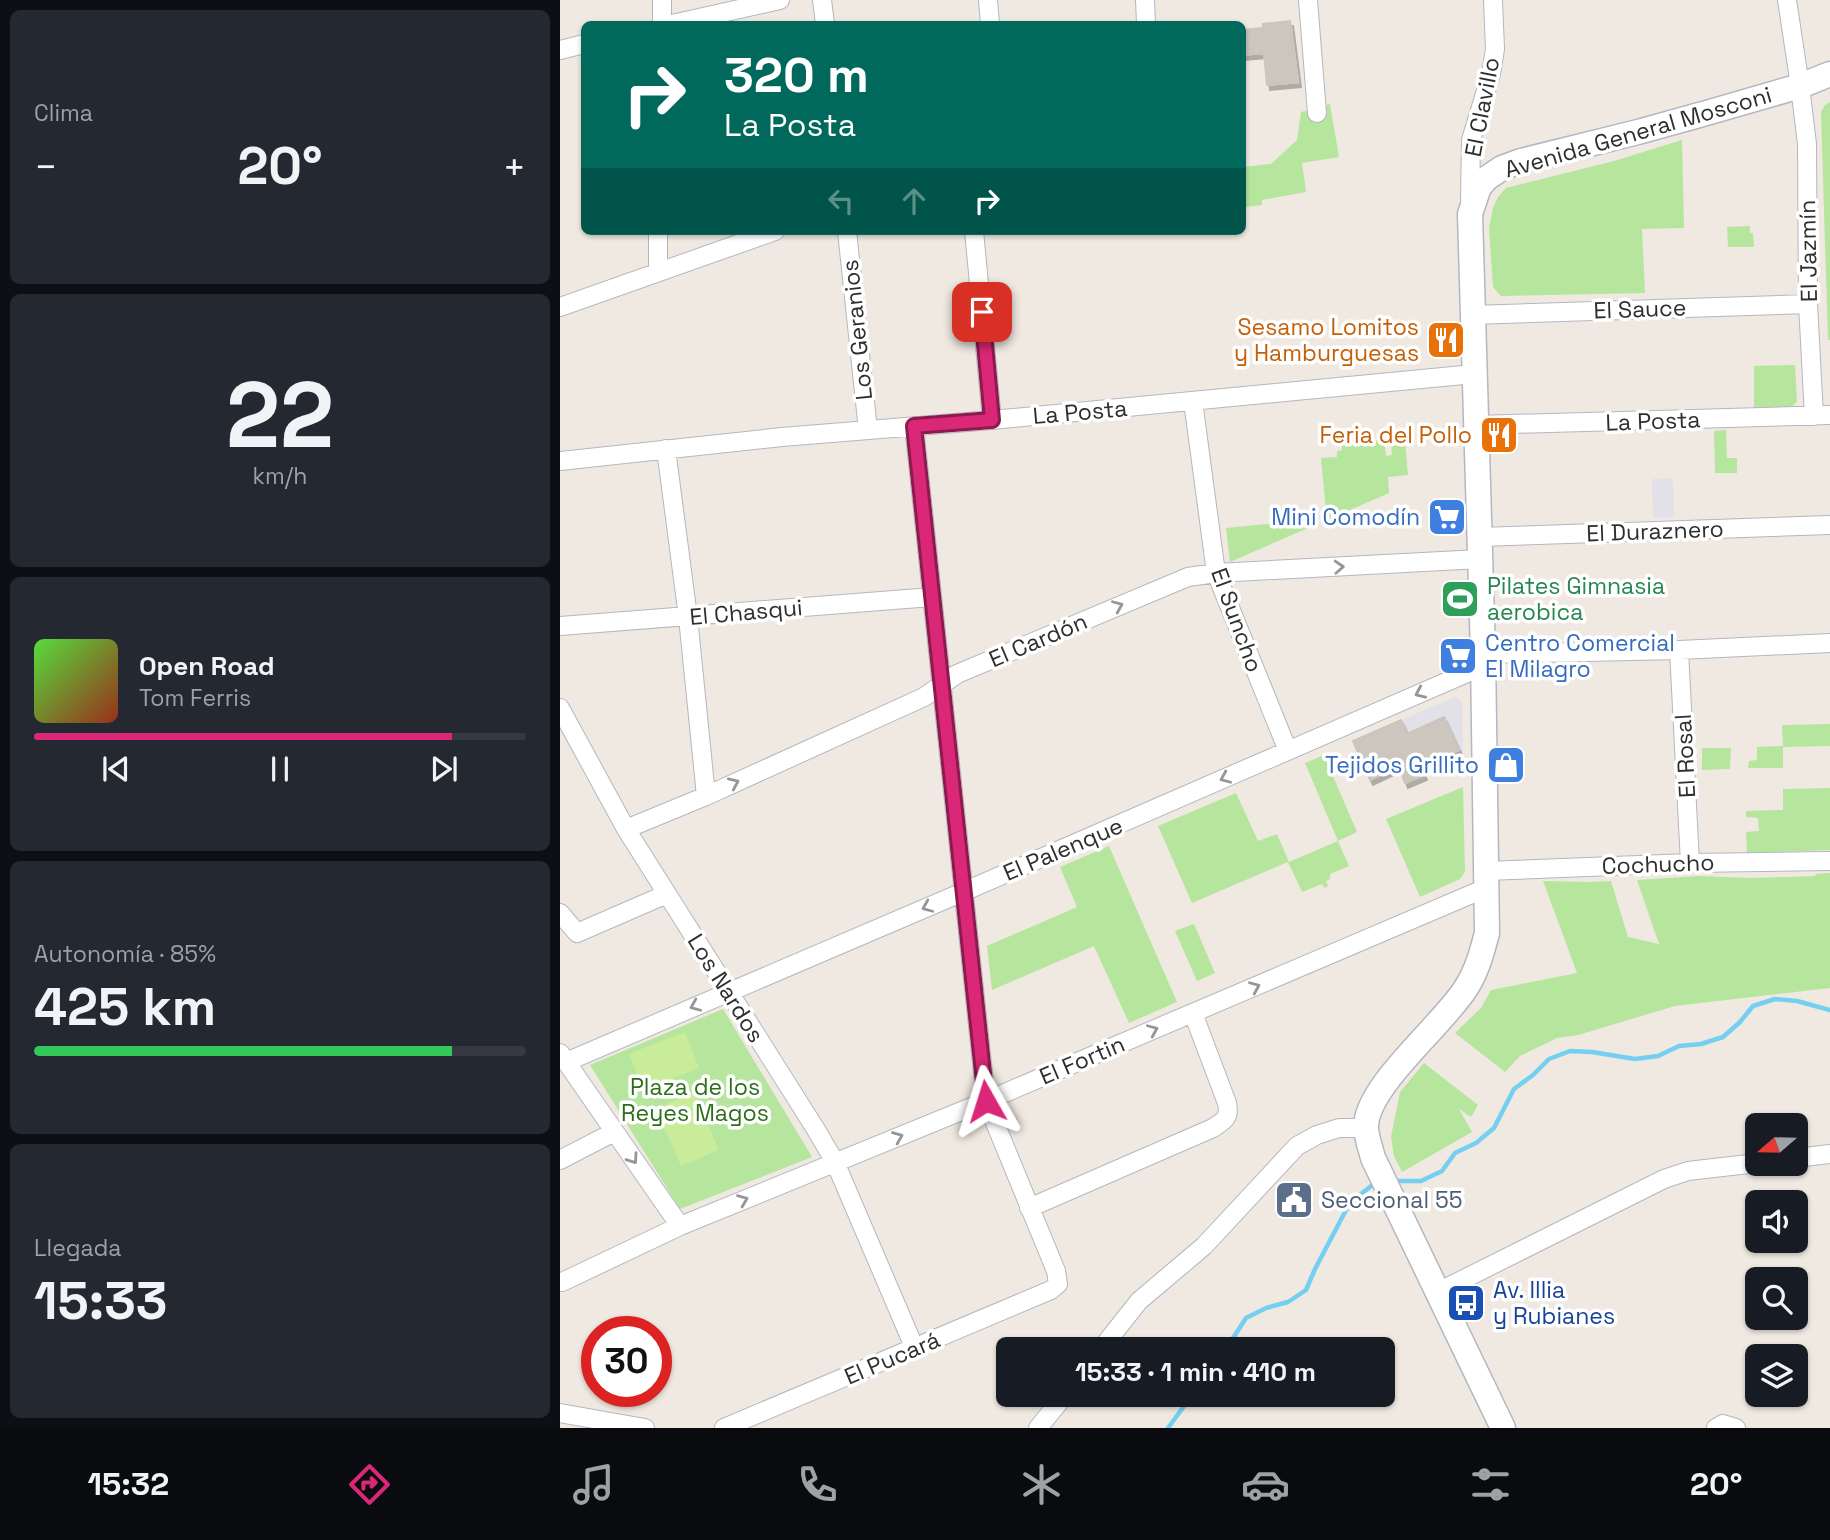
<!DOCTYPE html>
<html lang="es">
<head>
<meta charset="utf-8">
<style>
	:root { --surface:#171b24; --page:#242831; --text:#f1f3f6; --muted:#9ea1a6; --line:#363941; --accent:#db2777 }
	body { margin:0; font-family:"Space Grotesk",sans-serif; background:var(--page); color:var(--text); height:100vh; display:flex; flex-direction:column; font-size:26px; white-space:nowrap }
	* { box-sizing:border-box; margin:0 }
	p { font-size:23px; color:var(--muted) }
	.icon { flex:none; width:38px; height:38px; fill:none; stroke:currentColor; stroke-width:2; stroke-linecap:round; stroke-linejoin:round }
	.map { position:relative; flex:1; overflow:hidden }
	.drawer { display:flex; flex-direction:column; gap:10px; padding:10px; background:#0d0f14; width:560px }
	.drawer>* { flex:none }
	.hud { position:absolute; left:21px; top:21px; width:665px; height:214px; border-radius:10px; box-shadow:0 2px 5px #0004; background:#00695c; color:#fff; overflow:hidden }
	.needle { width:46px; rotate:250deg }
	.controls { position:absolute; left:1185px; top:1113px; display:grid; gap:14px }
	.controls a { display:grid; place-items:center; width:63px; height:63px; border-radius:10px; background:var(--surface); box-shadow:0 2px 5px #0004; font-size:35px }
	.speed { position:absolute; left:21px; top:1316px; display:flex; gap:14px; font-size:35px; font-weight:700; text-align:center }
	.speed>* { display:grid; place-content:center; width:91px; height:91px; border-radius:50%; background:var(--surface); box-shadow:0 2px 5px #0004; line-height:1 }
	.speed .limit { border:10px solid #d22; background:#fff; color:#111 }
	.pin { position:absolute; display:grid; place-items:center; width:60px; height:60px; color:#fff; margin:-30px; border-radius:14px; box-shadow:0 4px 10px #0006 }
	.me { position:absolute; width:77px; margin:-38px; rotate:354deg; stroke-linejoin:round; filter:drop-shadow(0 0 5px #0008) }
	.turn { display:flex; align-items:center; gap:24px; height:147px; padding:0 28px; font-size:32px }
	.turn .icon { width:91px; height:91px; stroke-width:2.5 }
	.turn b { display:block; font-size:49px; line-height:60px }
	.lanes { display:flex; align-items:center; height:66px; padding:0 28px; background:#0003; justify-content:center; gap:35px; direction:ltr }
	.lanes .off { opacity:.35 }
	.big { font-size:52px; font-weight:700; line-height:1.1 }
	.drawer .widget { flex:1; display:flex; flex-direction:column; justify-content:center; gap:10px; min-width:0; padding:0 24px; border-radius:10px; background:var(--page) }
	.drawer .dial { align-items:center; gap:0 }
	.dial b { font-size:91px; line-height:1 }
	.song { display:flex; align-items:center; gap:21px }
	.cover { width:84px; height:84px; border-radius:10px; background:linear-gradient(135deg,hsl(110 70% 55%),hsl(10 70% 35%)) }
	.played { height:7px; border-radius:4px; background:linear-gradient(90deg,var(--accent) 85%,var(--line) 85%) }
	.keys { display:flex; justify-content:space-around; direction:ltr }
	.heat { display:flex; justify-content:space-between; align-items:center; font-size:38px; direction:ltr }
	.charge { height:10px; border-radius:5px; background:linear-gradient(90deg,#34c759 85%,var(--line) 0) }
	.trip { position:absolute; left:436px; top:1337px; width:399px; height:70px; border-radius:10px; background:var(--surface); box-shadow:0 2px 5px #0004; font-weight:700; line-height:70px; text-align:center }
	.menu { display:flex; height:112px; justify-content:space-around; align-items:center; background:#090b0e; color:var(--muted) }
	.menu .icon { width:49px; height:49px }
	.menu .active { color:var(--accent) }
	.menu b { font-size:32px; color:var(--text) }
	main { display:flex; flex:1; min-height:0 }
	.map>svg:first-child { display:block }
</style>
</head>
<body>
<main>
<section class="drawer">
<div class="widget"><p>Clima</p>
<div class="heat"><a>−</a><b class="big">20°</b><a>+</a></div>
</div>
<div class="widget dial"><b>22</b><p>km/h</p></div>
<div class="widget">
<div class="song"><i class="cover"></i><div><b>Open Road</b><p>Tom Ferris</p></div></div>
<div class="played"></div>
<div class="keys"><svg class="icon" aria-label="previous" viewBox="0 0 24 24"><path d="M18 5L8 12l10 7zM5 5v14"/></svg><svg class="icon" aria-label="pause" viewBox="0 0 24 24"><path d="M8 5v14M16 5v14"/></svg><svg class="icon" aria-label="next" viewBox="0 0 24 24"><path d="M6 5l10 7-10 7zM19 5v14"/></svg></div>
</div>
<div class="widget"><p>Autonomía · 85%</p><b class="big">425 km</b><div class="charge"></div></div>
<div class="widget"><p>Llegada</p><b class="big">15:33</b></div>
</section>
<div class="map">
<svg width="1270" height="1428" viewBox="0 0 1270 1428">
	<defs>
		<filter id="shadow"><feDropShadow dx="3" dy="5" stdDeviation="0" flood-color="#0004"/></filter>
	</defs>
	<rect width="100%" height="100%" fill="#efe9e1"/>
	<path fill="#e3e1e8" d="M1113,478L1114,517L1093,518L1092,479Z
		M895,697L902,702L903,759L864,775L858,758L899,749L884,718L851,743L841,720Z"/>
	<path fill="#b6e59e" d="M1270,102V340H1268L1261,112L1265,105Z
		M770,104L779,157L742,163L746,192L702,200V205L685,207L683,210V167L711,164L737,140L741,112Z
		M1122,140L1124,228L1082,229L1085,293L941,296L933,287L929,228L933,208L938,197L946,188L1054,161Z
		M1190,226V233H1193L1194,247H1168L1167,227Z
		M1235,365L1237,402L1231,407L1194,408V366Z
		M1166,430L1167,458H1177V473H1155L1154,431Z
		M802,437L803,442L824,439L826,456L832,455L831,444L845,442L848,475L828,477L829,493L767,520L761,458L777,457V451L782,450L781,439Z
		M747,520L748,528L670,562L666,528Z
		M1270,724V746L1223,747V768H1188L1189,761L1197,760V747L1223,746L1222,725Z
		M1142,748H1171L1170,769L1142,770Z
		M764,755L797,832L778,841L789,866L770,874V879L766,881L768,886L765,888L762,884L742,892L728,862L632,903L598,826L676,793L698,841L717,834L729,862L778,841L745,763Z
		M903,787L905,872L900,879L860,897L826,819Z
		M1270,788V850L1187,853L1186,832L1199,831L1198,818L1186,817V811L1223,810V789Z
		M549,846L617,1002L569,1023L534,946L432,990L427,946L517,907L500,867Z
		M1270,873V988L1115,1006L1018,1035L997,1038L960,1056L945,1072L895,1033L921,1008L931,990L1017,973L983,881L1030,882L1051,881L1068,937L1099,944L1077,880L1138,876L1192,878L1255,876L1256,874Z
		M634,924L655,973L637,981L615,931Z
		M163,1009L252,1157L120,1209L30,1065Z
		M864,1063L918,1105L911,1117L899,1109L912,1132L842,1172L834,1156L831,1137L840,1092Z"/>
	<path fill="#c9ec9a" d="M125,1032L139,1068L83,1090L69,1054Z
		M134,1092L159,1150L121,1166L96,1109Z"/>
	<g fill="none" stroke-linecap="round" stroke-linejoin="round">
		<path stroke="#75cff0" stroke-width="4.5" d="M834,1181H861L882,1171L895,1153L916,1143L934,1128L954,1089L973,1075L989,1059L1010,1051L1032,1052L1075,1059L1098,1056L1119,1046L1141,1044L1163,1037L1180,1022L1193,1006L1215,999L1237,1001L1270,1010
			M666,1349L686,1318L706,1308L728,1302L746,1290L755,1269L786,1210L801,1194L815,1183
			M608,1428L624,1406L630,1395"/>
	</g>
	<path fill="#cbc7bf" stroke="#cbc5ba" stroke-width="2" filter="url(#shadow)" d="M730,21L738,82L707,85L704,53L682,55V30L703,28V24Z
		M884,717L899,750L861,767L864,775L845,783L839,766L810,780L793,741L841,720L847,734Z"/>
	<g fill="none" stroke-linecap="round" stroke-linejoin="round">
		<defs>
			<path id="minor" d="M262,0L265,24
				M428,0L430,24
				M585,0L586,24
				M748,0L757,113
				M1227,0L1240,86L1247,144L1248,304L1254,416
				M102,24V0
				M112,24L220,0
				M0,50L24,44
				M910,200L911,140L931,74L935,49L933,0
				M287,231L308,430
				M414,231L432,420
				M98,272V231
				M0,307L215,231
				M912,315L1248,304
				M633,401L656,573L728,751
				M916,425L1270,415
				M106,449L128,617L146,796
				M0,461L222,437L432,420L914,374
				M919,537L1270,525
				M0,626L372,597
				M1119,650L1130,863
				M923,654L1119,650L1270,643
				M0,708L66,829L255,1128L275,1162L355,1349
				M66,829L146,796L364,697L397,674L628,577L656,573L920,559
				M925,871L1130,863L1270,861
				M0,913L17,933L107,894
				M0,1053L120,1226
				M6,1062L403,892L923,666
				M1236,1158L1270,1154
				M0,1160L54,1132
				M469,1208L653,1128C665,1120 670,1118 667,1103L633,1013
				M2,1282L120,1226L426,1101L926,888
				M878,1292L1104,1179L1128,1171L1197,1163
				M541,1349L579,1301L644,1246L737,1146L757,1135L779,1128H805
				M0,1413L85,1428
				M164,1428L491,1290L498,1284L496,1271L426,1101L354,426
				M478,1428L505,1395
				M1156,1428L1163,1424L1176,1428"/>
			<path id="secondary" d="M943,1428L813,1158C811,1149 806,1137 806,1127C806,1086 883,1025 906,988C917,971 922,952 927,933L923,654L910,214L919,187L927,178L942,168L961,161L1078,132L1143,114L1240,86L1270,74"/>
		</defs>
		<use href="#minor" stroke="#b4b7c1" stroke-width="20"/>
		<use href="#secondary" stroke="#b4b7c1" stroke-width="27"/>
		<use href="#minor" stroke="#fff" stroke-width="18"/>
		<use href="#secondary" stroke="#fff" stroke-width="24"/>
	</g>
	<defs><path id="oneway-chevron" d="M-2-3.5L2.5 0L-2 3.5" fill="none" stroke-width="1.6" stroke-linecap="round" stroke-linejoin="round" transform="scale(1.75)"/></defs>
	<g stroke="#969696">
		<use href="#oneway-chevron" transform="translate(779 567) rotate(-3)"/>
		<use href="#oneway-chevron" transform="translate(558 606) rotate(-23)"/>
		<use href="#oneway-chevron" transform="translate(860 693) rotate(156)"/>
		<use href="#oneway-chevron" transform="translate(665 778) rotate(157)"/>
		<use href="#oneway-chevron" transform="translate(174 783) rotate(-24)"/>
		<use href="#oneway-chevron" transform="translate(367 907) rotate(157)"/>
		<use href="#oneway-chevron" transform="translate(695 987) rotate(-23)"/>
		<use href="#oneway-chevron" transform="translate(135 1006) rotate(157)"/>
		<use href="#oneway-chevron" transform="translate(593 1030) rotate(-23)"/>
		<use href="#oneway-chevron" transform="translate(338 1137) rotate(-22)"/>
		<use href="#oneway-chevron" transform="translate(73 1159) rotate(55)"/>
		<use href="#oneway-chevron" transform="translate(183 1200) rotate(-22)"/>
	</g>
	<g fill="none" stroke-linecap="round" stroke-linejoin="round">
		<defs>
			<path id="route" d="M422,312L432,420L354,426L426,1101"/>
		</defs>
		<use href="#route" stroke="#8e194d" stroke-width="18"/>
		<use href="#route" stroke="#db2777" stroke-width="12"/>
	</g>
	<defs>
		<symbol id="restaurant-square" viewBox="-11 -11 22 22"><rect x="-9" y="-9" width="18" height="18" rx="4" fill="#e8710a" stroke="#fff"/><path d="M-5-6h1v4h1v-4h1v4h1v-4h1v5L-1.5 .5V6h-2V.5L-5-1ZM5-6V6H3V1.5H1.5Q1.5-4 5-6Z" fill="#fff"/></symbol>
		<symbol id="supermarket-square" viewBox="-11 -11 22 22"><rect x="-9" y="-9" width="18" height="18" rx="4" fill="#3f7fe0" stroke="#fff"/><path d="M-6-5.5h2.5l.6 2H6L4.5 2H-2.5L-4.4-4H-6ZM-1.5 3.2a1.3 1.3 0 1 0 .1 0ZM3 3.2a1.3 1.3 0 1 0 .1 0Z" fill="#fff"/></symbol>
		<symbol id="stadium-square" viewBox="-11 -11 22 22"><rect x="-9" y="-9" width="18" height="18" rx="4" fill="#2e9e5b" stroke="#fff"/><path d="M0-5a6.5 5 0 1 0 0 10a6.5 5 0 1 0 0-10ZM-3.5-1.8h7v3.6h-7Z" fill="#fff"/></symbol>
		<symbol id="shop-square" viewBox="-11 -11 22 22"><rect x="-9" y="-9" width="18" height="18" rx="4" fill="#3f7fe0" stroke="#fff"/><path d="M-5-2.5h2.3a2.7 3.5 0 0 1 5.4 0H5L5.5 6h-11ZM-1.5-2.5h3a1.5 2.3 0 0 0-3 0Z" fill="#fff"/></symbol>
		<symbol id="civic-square" viewBox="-11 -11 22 22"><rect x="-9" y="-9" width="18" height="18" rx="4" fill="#5c6f8a" stroke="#fff"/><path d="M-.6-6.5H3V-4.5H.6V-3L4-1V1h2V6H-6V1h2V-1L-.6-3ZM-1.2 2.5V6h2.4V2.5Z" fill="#fff"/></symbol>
		<symbol id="bus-square" viewBox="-11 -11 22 22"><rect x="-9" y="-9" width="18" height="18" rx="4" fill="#1a4fb4" stroke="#fff"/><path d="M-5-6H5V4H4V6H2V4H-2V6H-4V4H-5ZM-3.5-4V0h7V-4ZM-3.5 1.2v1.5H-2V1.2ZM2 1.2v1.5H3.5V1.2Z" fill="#fff"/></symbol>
	</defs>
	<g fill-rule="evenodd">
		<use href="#restaurant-square" x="864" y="318" width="44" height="44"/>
		<use href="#restaurant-square" x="917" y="413" width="44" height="44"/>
		<use href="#supermarket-square" x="865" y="495" width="44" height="44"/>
		<use href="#stadium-square" x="878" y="577" width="44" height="44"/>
		<use href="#supermarket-square" x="876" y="634" width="44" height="44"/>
		<use href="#shop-square" x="924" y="743" width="44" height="44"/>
		<use href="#civic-square" x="712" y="1178" width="44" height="44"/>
		<use href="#bus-square" x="884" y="1281" width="44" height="44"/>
	</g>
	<g text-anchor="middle" stroke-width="7" stroke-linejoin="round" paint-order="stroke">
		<g font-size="23" fill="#2e2e2e" stroke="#fff">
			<text transform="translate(922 107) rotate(-79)" y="8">El Clavillo</text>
			<text transform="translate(1078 132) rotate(-16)" y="8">Avenida General Mosconi</text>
			<text transform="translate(1248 251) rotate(-91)" y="8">El Jazmín</text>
			<text transform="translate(1080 309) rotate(-2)" y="8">El Sauce</text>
			<text transform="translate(297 330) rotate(-96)" y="8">Los Geranios</text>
			<text transform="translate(520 412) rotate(-5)" y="8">La Posta</text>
			<text transform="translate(1093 421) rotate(-2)" y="8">La Posta</text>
			<text transform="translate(1095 531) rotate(-2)" y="8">El Duraznero</text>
			<text transform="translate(186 612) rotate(-5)" y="8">El Chasqui</text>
			<text transform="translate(677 620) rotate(70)" y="8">El Suncho</text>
			<text transform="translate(478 640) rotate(-23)" y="8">El Cardón</text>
			<text transform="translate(1125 756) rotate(-93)" y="8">El Rosal</text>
			<text transform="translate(503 849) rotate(-23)" y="8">El Palenque</text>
			<text transform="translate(1098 864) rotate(-2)" y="8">Cochucho</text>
			<text transform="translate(166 988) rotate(58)" y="8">Los Nardos</text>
			<text transform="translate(522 1060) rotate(-23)" y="8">El Fortin</text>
			<text transform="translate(332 1358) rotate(-23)" y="8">El Pucará</text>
		</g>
		<g font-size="23" fill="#c56008" stroke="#fff" text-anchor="end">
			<text x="859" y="335">Sesamo Lomitos<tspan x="859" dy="26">y Hamburguesas</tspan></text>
			<text x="912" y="443">Feria del Pollo</text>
		</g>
		<g font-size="23" fill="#366cbe" stroke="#fff" text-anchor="end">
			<text x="860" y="525">Mini Comodín</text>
			<text x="925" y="651" text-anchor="start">Centro Comercial<tspan x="925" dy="26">El Milagro</tspan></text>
			<text x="919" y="773">Tejidos Grillito</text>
		</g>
		<g font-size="23" fill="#27864d" stroke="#fff" text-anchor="start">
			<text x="927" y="594">Pilates Gimnasia<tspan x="927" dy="26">aerobica</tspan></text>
		</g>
		<g font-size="23" fill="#2c6e1b" stroke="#fff">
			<text x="135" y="1095">Plaza de los<tspan x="135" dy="26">Reyes Magos</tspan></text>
		</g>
		<g font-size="23" fill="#4e5e75" stroke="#fff" text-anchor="start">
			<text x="761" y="1208">Seccional 55</text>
		</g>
		<g font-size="23" fill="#164399" stroke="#fff" text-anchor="start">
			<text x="933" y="1298">Av. Illia<tspan x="933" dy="26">y Rubianes</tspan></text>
		</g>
	</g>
</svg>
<div class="controls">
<a><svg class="needle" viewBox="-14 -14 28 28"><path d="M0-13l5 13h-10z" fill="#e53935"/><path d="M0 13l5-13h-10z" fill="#9ea1a6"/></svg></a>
<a><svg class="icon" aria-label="sound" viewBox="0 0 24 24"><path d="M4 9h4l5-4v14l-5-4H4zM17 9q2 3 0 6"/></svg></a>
<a><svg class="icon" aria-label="search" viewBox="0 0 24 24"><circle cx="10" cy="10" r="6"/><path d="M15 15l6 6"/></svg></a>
<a><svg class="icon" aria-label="layers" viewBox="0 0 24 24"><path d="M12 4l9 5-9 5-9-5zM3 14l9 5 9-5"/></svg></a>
</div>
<div class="speed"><div class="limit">30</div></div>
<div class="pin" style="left:422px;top:312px;background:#d93025"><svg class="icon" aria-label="arrive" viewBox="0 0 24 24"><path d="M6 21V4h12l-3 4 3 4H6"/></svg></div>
<svg class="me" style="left:426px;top:1101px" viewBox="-20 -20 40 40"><path d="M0-17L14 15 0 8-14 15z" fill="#db2777" stroke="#fff" stroke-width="4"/></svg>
<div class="trip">15:33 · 1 min · 410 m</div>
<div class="hud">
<div class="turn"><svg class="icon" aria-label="right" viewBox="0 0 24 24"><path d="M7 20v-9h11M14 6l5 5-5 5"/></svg><div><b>320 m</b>La Posta</div></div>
<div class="lanes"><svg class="icon off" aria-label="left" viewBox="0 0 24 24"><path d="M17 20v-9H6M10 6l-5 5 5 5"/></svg><svg class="icon off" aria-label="ahead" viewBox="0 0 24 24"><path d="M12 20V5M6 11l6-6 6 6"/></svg><svg class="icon" aria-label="right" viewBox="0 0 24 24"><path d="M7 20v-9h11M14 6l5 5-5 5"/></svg></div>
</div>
</div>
</main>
<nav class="menu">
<b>15:32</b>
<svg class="icon active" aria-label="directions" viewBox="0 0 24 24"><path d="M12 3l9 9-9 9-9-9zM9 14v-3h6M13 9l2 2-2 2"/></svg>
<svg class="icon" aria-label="music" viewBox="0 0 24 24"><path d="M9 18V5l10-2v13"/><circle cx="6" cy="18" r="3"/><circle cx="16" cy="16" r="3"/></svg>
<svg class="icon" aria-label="phone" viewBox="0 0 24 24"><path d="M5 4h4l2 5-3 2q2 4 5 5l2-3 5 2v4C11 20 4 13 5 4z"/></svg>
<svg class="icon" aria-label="climate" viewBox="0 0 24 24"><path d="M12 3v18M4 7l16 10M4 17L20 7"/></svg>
<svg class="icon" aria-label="car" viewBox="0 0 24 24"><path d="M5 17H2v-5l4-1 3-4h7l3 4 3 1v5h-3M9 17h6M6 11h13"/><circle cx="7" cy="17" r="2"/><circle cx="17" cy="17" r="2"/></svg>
<svg class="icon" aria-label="filters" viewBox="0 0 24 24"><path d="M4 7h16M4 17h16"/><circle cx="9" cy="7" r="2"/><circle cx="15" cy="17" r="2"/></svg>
<b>20°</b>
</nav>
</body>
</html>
